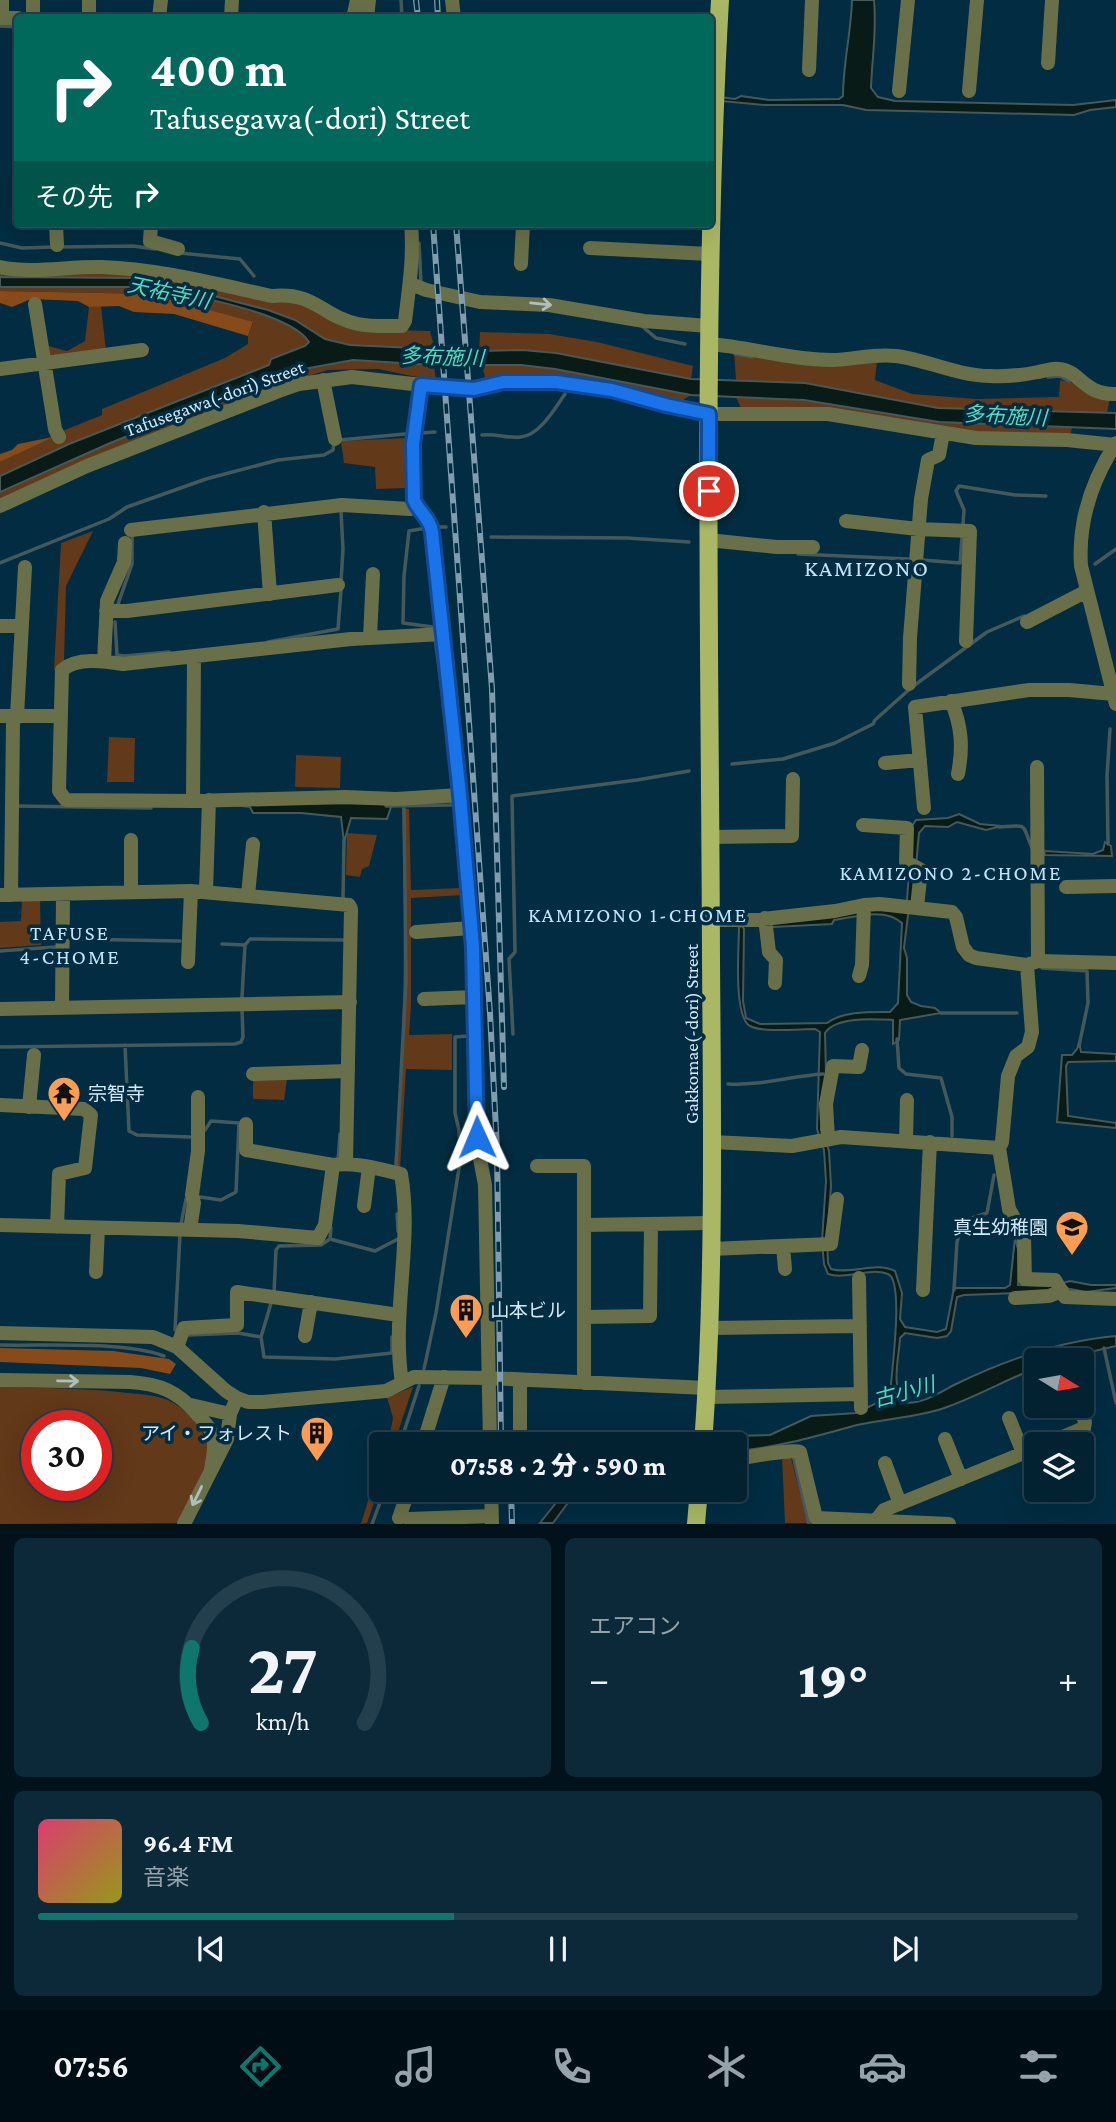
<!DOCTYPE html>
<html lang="ja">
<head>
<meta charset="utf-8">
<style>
	:root { --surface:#022131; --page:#0c2939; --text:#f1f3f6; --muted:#96a3ab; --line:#233e4d; --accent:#0f766e }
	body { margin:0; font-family:"Crimson Pro","Noto Sans JP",serif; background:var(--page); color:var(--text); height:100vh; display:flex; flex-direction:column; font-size:26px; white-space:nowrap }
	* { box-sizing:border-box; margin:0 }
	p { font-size:23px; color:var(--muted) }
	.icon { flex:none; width:38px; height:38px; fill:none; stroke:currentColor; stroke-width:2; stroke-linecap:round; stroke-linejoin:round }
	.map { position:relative; height:1524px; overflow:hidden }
	.panel { display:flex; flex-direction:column; gap:14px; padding:14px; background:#01121b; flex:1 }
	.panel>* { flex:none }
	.top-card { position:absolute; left:14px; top:14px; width:700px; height:214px; border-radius:7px; box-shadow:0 7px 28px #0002,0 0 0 2px var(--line); background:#00695c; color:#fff; overflow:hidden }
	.needle { width:46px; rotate:101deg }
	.buttons { position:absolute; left:1024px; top:1348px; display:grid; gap:14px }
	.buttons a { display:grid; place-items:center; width:70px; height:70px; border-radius:7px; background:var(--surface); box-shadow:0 7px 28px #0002,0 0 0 2px var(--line); font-size:35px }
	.speed { position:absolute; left:21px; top:1410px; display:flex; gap:14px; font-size:35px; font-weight:700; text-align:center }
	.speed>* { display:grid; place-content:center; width:91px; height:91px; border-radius:50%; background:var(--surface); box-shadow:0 7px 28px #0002,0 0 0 2px var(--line); line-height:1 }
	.speed .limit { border:10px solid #d22; background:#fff; color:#111 }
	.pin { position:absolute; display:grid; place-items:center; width:60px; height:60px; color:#fff; margin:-30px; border:4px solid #fff; border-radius:50%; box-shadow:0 2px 7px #0007 }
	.me { position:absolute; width:77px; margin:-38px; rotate:359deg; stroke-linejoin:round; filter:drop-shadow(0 0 5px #0008) }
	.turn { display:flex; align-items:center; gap:24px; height:147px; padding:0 21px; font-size:32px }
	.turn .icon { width:91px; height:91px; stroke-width:2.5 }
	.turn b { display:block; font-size:49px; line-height:60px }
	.then { display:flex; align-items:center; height:66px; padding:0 21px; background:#0003; gap:14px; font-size:26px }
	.big { font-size:52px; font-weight:800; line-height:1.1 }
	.panel .card { flex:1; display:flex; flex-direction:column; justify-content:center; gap:10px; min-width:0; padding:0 24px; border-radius:10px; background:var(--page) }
	.panel .dial { align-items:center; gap:0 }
	.dial svg { height:182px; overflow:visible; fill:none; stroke:var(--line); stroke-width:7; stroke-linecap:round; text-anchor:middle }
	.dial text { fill:var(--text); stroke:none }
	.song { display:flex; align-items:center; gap:21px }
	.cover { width:84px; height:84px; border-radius:10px; background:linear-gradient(135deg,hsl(340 70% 55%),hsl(60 70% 35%)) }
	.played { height:7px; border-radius:4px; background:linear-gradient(90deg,var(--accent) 40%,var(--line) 40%) }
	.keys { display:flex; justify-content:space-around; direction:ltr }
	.heat { display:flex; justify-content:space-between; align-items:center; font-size:38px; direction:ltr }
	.panel .tiles { flex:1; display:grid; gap:14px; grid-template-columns:1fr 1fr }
	.card:last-child { grid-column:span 2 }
	.trip { position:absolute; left:369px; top:1432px; width:378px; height:70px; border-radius:7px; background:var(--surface); box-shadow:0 7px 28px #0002,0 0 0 2px var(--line); font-weight:800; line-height:70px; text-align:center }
	.tabs { display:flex; height:112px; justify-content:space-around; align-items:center; background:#010d14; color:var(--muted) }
	.tabs .icon { width:49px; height:49px }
	.tabs .on { color:var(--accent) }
	.tabs b { font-size:32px; color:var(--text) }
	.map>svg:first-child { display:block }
</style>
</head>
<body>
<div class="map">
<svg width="1116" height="1524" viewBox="0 0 1116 1524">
	<rect width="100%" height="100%" fill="#022c41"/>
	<path fill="#623919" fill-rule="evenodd" d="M0,270L149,273L300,303L359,329L430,331L435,349L350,345L325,339L295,320L268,310L160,282L134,278L3,277H0Z
		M0,287H137C174,291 289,311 309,342L305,346L272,359L269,365L103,430L0,476V462L60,432L102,415V409L225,358L248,344V336L253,323L151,294L0,291Z
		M101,306L106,351L47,359L45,345L67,351L85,341L89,307Z
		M480,332L549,334L597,342L693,366L691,379L556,353L523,350L479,351Z
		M734,351L877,361L875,380L912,394L976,399L1059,397L1060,380L1079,384L1110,398L1107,413L938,408L805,383L736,380Z
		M353,360L434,365L436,381L378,369L328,370L279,385L0,499V492L108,444L283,373Z
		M521,365L555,369L691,395L683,400L609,384L535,374L485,377L482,366Z
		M736,397L804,400L939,422L1072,427L1071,433L975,434L741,408Z
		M408,438L406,488L376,489L375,467L344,463L341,441Z
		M93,531L66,586L64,661L59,671L54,670L61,543Z
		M109,737L135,738L134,782H107Z
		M296,755L341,757L340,788L295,787Z
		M402,808L409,809L411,890L461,888L463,895L411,898V1005L409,1035L452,1034V1070L406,1069L400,1168L394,1167C404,1048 406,928 402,808Z
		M347,833L377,835L369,866L362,869L360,877L346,875Z
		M22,897H40L41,945L0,948V922L21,921Z
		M253,1079H287L284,1100L253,1099Z
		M0,1387C43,1388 86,1388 128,1393C140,1394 153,1395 165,1399C184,1406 207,1429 208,1450C208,1470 186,1504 178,1523L0,1524ZM37,1426H96V1486H37Z
		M413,1387L394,1444H382L381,1483L367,1523L361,1524L373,1484L375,1440L389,1439L393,1418L387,1397Z
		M782,1457L791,1458L808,1523H785Z"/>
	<path fill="#874b19" d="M0,291L151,294L253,322L248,336L174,314L134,312L119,306L89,307L78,301L31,299L12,307L0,303Z
		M53,437L0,462V454L12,450L18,444Z
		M0,1348L113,1351L169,1359L176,1364L170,1374L141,1368L0,1362Z"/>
	<path fill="#091b17" stroke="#46595a" stroke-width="2" d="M852,0H874C877,30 872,58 871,88L878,97L895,101L1073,105L1116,100V107L1090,110L1074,115L866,110L843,105H765L711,100L710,96L735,99L741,96L769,100L839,99L843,96C843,64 851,33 852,0Z
		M0,277L134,278L160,282L268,310L295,320L325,339L350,345L479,351L523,350L556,353L691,379L805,383L938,408L1116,413V429L939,422L804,400L691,395L555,369L521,365H434L353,360L282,373L108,444L0,492V476L69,444L269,365L271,359L305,346L309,342C290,311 174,291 137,287H0Z
		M342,803L392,804L387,819L351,818L344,842L341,817L301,813H253L250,807L232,805Z
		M959,814L980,824L1002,826L986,830L957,822L948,827L925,826L919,833L913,899L908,915L904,948L907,958V995L911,1002L921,1006L935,1008L941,1013L900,1020L899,1040L893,1044V1020C875,1019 836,1016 825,1033L826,1073L821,1129L829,1151L831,1186L827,1237L828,1263L831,1269C851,1275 875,1261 895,1271L902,1293L900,1319L905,1327L937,1332L946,1329L954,1288H1005L1010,1285L1015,1238L1018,1249V1285L1052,1286L1070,1281L1091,1285H1116V1288L1086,1292L1065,1288L1049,1292L964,1295L957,1297L951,1331L947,1336L937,1338L905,1333L900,1338C899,1357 891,1386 903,1402C919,1406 939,1393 954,1385C1005,1360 1059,1341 1116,1336V1346L1056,1360H1036V1368C1006,1380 977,1396 947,1407C918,1418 886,1418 857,1425C817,1436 776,1448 735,1451V1444H721L723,1440L731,1436L770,1435L811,1416L856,1413L887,1398L891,1385C892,1368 904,1280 888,1274C868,1267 847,1280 828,1274L824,1264L822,1241L826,1181L824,1150L817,1129L820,1032L815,1029C799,1029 764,1033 750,1026C733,1017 739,946 739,927L742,926L744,929L743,1001L746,1018L760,1024L827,1023C843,1011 870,1012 890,1012L898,1003L902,923C885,907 854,917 834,920L832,924L773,927L770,924L907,901L912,826L916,820L948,818Z
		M1105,842L1111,846L1112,856L1044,855L1045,851L1093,854L1103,850Z
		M1079,1042L1081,1052L1116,1054V1061L1068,1062L1066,1066L1068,1116L1116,1123V1128L1057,1122L1062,1055H1072L1077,1049Z
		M567,1489H578L553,1523H540Z"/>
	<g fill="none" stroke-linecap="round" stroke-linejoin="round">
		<path stroke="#46595a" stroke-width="3.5" d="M401,0L402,18
			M0,26L18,27
			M0,243L22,248L54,247
			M419,243L421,283
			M61,247L133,246L155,249
			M180,253L240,259L254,276
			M643,327L656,338L685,344
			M735,354L753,357
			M1048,377L1060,376L1069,381
			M421,433L435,432
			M482,435C495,433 508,439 521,437C540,435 555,408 565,394
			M963,524L964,510L956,491L959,486L1015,495L1046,496
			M434,527H446
			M426,528L409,531L404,576L403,623L433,627L434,630
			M491,537L627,538L689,542
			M798,554L908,559
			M922,560L960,563L962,537
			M0,563L109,519L127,507L206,479L278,460L324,455L333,450L334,443L339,440L405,434
			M1095,564L1116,549
			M341,582L343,549L341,511
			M118,604L132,564V536
			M115,622L117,655L124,656L169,652
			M435,637L443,699
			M268,642L338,629L341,590
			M732,764L783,759L835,743L873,724L875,720L912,687L987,632L1024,616
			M16,806L151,808
			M386,806L452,805V801
			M999,827C1030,825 1021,823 1032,848
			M1108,844L1107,776L1110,729
			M343,899L344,840
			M71,939L180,941
			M222,944L245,945L250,939L345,940
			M0,951L55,947
			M1042,968L1087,971L1088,1003L1079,1046
			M242,997L245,945
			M941,1013H1017
			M513,1034L509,959L515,952L512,796L637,780L689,771
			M897,1039L899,1068L906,1074L941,1078L952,1117V1136
			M125,1045L129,1131L137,1135L190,1137
			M0,1047L235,1044L241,1042L243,1037L242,1009
			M728,1084C760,1086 791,1076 823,1074
			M338,1161L340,1134
			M396,1167L406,981L404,806
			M200,1197L221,1200L236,1192L239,1123L211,1121L205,1130
			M397,1214L398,1231
			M181,1224L186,1199
			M330,1239L375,1251L398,1239
			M954,1290L957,1242L963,1221L987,1213L994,1175
			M274,1293L276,1250L279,1246L321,1245L330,1239L331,1228
			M272,1300L261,1337L264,1357L335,1359L392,1353V1337
			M175,1330L180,1234
			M189,1335L238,1333L261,1337
			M0,1345C46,1346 123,1341 164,1356
			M1104,1348L1116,1403
			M424,1369L436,1313L460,1162L459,1130L455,1113V1037L468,1036
			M400,1444L419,1386
			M793,1455L809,1524
			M372,1524L385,1489"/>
		<path stroke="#697049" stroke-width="14" d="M2,0V18
			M33,0V18
			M452,0L454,18
			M0,18H18
			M89,18V0
			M159,18L161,0
			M231,18L232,0
			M353,18L357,0
			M367,18L369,0
			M1048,63L1052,0
			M809,70L812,0
			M899,91L908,0
			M969,91L977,0
			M56,224L57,245
			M151,224L150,241L178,249
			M590,248L710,254
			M521,264L523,224
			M0,267C33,274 68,266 102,267C159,269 216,284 272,296C316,292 321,316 358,324C372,327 388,326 402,326L405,321C409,288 414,257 411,224
			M411,284L426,290L480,302L549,305L644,321L709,326
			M35,304L55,429L59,437
			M709,344C750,347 790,360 832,360C853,360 874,353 896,356C928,360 958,376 990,376C1006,377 1023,375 1038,372C1045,371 1052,368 1059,369C1081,371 1083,395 1116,394
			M0,369L142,350
			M323,380L335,439
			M421,385L413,444L414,500C419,512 430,518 432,532L460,795L473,947L477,1143L485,1185L490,1444
			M1116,443C1092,480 1078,522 1081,566L1116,704
			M0,506L87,466L279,391L299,384L352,377L430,386L474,389L504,382H556L612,390L666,405L709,414H828L976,438L1067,440L1116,445
			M264,512L270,594
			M846,521L918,529L970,531L966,641
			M131,530L342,505L410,509L417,507
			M708,540L777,547H813
			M106,611H127L338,585
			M1027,622L1087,591
			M0,626H22
			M443,634L351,639L123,664C104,661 77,657 62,670L59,791L66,800L193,801L345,797L396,799L460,795
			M370,638L373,574
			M104,661L107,601L124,562L125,543
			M909,684L910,638L921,499L928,460L939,455L943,433
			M951,701C962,726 963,748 958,774
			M0,716H61
			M885,763L920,760
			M1037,767L1038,961
			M193,801L194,657
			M924,808L915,707L1029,690H1069L1114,694
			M863,825L907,828L906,862L921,870L917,907
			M711,837L792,836L793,779
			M131,840V892
			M1066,887L1116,886
			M206,892L209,800
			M0,895L191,891L349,905L351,909L346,1163
			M11,895L13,722L17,716L25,567
			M248,895L253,844
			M765,918L769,952L776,960L775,983
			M711,920H754L835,911L864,905L880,904L952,912L956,917L963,947L969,955L976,958L1027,965L1038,961L1116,963
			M416,932L471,928
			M188,962L191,891
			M859,976L862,965L864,905
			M424,999L474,997
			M62,1008L63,894
			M0,1009L350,1002
			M253,1074L348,1071
			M0,1105L84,1109L91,1115L85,1168L59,1174L57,1227
			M29,1107L34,1055
			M246,1124V1150L333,1165C356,1162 378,1169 401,1174C413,1243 391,1313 402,1383
			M828,1139L826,1104L833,1066L859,1067L862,1050
			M906,1141L907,1100
			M712,1142L792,1146L841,1137L999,1148L1009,1209L1024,1236L1025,1279L1055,1280L1065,1297L1116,1299
			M999,1148L1002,1142L1008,1076L1016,1056L1028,1047L1032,1032L1027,965
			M537,1166H584V1383
			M364,1206L369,1167
			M0,1225L238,1231L318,1238L325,1225L333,1165
			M584,1225L711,1223
			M190,1230L194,1203L192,1195L198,1151V1097
			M783,1246L785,1269
			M711,1249L831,1244L837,1199
			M96,1272L98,1228
			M859,1278L861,1408
			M923,1290L930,1142
			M1015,1298L1049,1296L1062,1291
			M584,1317L650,1316L651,1224
			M711,1328L860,1326
			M0,1333L153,1337L177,1347L226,1391L237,1398L248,1402H263L386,1391L414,1377L489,1378L707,1388
			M305,1336L311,1302
			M177,1347L184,1328L237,1325V1292L399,1315
			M0,1380L130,1382C159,1384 178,1391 197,1414C203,1421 210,1426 213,1436C216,1446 213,1458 211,1469
			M707,1397L861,1394
			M191,1405L230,1414
			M1009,1418L1023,1453
			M945,1439L961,1479
			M423,1444L444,1377
			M520,1444V1380
			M1046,1444L1084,1428L1085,1422L1079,1405
			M735,1461C743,1457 792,1449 800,1452L816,1518L949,1524
			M885,1463L900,1504
			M491,1489L492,1523
			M399,1518L409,1489
			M409,1519L491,1516
			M877,1519L884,1510L1036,1448
			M184,1524L227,1439L230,1414L237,1398"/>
		<path stroke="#aab764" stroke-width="18" d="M703,1444C715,1282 712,1120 711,958C710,638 702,319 720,0
			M696,1524L699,1489"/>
		<defs>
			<path id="rail" d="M416,0L418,18
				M437,0L438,18
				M433,224L490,1013L497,1150L501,1444
				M456,224L492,689L504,1087
				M511,1489L512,1524"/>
		</defs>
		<use href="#rail" stroke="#7f9dae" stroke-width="6"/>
		<use href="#rail" stroke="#022c41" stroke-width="3.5" stroke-dasharray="10" stroke-linecap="butt"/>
	</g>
	<defs><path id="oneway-shaft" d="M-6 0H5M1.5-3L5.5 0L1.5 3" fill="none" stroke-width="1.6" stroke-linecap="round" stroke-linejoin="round" transform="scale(1.75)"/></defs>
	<g stroke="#afbfba">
		<use href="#oneway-shaft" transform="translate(541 304) rotate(6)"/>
		<use href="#oneway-shaft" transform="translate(68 1381) rotate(1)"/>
		<use href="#oneway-shaft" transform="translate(197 1496) rotate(116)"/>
	</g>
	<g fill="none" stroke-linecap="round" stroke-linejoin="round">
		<defs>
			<path id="route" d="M477,1137L473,947L460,795L432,532C430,518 419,512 414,500L413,444L421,385L474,389L503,382H556L612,390L666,405L709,414V491"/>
		</defs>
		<use href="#route" stroke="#114b97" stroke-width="18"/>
		<use href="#route" stroke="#1a73e8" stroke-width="12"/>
	</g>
	<defs>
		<symbol id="temple-pin" viewBox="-11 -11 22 30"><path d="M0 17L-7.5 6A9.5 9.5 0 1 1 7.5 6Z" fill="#fc9d53" stroke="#022c41"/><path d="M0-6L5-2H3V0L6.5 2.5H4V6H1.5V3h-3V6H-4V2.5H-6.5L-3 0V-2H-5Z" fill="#111"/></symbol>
		<symbol id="school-pin" viewBox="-11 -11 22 30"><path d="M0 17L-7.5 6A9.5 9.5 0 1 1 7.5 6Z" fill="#fc9d53" stroke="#022c41"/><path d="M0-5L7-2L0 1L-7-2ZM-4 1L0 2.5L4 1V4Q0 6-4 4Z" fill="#111"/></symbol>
		<symbol id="building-pin" viewBox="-11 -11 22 30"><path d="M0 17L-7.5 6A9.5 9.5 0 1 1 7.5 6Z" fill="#fc9d53" stroke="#022c41"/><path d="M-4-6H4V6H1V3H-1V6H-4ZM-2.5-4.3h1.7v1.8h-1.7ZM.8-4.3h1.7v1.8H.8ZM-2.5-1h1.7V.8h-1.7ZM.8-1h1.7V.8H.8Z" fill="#111"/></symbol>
	</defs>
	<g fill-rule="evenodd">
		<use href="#temple-pin" x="45" y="1074" width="38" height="52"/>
		<use href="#school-pin" x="1053" y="1208" width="38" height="52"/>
		<use href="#building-pin" x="447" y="1291" width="38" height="52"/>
		<use href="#building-pin" x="298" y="1414" width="38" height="52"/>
	</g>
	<g text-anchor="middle" stroke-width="7" stroke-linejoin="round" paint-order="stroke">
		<g font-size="19" fill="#d4e9f7" stroke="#022c41">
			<text transform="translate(214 398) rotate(-20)" y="7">Tafusegawa(-dori) Street</text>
			<text transform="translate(691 1034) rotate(-90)" y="7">Gakkomae(-dori) Street</text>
		</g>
		<g font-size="19" fill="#d4e9f7" stroke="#022c41" text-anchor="start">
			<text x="88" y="1100">宗智寺</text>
			<text x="1048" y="1234" text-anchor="end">真生幼稚園</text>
			<text x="490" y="1317">山本ビル</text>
			<text x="292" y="1440" text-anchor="end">アイ・フォレスト</text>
		</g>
		<g font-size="21" font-style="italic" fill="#52dbbe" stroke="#022c41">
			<text transform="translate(169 293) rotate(12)" y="7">天祐寺川</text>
			<text transform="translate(442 357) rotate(2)" y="7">多布施川</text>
			<text transform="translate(1005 416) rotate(3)" y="7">多布施川</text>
			<text transform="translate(904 1392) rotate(-15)" y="7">古小川</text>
		</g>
		<g font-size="21" letter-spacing="2" fill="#c3e5fb" stroke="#022c41">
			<text x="951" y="880">KAMIZONO 2-CHOME</text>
			<text x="638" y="922">KAMIZONO 1-CHOME</text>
			<text x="70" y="940">TAFUSE<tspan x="70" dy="24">4-CHOME</tspan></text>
		</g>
		<g font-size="23" letter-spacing="2" fill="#c3e5fb" stroke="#022c41">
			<text x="867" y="576">KAMIZONO</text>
		</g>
	</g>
</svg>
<div class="buttons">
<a><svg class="needle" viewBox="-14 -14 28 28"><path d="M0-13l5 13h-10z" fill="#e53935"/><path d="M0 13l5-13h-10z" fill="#96a3ab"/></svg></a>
<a><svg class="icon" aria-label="layers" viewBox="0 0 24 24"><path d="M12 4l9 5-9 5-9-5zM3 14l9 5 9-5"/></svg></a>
</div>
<div class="speed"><div class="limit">30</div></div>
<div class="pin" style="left:709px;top:491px;background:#d93025"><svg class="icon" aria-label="arrive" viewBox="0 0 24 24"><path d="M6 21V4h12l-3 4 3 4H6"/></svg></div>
<svg class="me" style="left:477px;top:1137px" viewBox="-20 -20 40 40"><path d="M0-17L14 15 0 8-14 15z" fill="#1a73e8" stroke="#fff" stroke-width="4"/></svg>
<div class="trip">07:58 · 2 分 · 590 m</div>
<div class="top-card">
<div class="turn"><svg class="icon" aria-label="right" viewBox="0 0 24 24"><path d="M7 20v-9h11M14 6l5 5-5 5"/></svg><div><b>400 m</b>Tafusegawa(-dori) Street</div></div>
<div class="then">その先<svg class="icon" aria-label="right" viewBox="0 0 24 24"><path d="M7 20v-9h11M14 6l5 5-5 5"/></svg></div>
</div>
</div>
<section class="panel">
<div class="tiles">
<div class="card dial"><svg viewBox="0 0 100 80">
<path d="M14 69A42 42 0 1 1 86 69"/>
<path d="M14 69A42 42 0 0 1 10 36" stroke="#0f766e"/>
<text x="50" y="56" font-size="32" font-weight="700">27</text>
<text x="50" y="72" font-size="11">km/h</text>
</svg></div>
<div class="card"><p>エアコン</p>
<div class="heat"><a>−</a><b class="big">19°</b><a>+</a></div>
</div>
<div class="card">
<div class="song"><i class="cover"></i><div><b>96.4 FM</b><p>音楽</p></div></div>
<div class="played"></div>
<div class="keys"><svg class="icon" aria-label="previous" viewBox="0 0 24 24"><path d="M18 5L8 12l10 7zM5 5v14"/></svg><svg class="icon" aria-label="pause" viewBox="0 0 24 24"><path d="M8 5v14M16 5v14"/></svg><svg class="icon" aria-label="next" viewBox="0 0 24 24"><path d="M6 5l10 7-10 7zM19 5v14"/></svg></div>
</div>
</div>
</section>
<nav class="tabs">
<b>07:56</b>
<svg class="icon on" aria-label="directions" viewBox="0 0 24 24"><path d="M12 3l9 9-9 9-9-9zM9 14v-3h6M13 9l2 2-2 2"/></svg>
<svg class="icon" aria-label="music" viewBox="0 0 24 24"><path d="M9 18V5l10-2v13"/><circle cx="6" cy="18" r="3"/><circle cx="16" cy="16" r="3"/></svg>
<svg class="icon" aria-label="phone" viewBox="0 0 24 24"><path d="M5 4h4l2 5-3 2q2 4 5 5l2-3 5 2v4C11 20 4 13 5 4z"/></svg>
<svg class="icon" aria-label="climate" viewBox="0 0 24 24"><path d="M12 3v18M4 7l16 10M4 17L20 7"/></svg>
<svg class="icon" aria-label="car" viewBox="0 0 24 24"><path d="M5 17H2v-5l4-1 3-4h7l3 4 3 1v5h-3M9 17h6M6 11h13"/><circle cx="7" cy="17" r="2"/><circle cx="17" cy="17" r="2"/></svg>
<svg class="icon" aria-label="filters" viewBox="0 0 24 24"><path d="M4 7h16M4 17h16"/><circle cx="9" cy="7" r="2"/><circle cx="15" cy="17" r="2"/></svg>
</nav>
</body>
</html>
